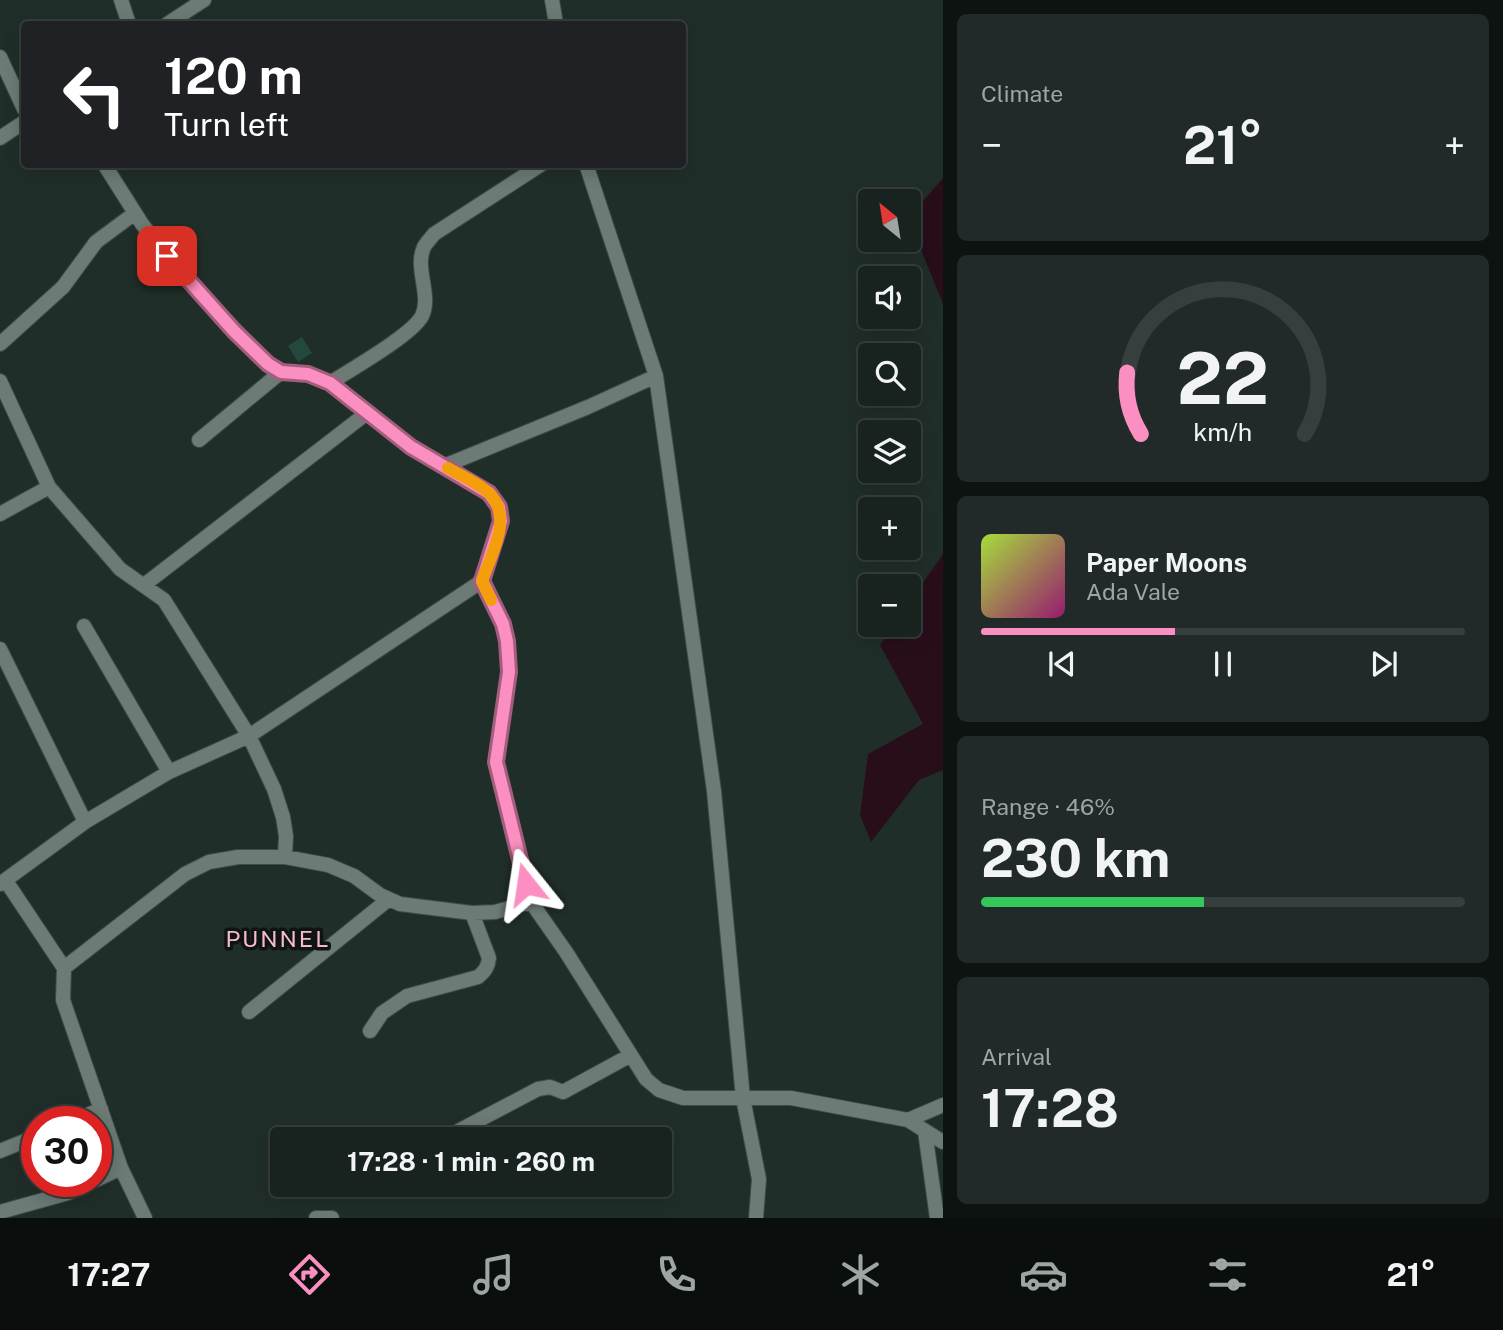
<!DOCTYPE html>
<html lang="en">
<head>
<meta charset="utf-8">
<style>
	:root { --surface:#18221f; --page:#212a28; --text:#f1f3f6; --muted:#9fa4a4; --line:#363f3d; --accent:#fc8fc1 }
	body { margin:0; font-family:"Public Sans",sans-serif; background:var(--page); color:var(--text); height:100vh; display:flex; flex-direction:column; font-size:26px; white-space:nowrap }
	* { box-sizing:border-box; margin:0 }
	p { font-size:23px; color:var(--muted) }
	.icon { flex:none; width:38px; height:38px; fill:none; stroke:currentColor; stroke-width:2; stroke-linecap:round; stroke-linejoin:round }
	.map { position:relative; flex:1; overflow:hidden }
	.side { display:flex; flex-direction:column; gap:14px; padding:14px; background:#0d1311; width:560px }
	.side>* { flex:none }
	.top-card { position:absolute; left:21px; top:21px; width:665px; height:147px; border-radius:7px; box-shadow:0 4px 18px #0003,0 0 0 2px var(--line); background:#202124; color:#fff; overflow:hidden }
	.needle { width:46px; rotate:330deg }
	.buttons { position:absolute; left:858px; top:189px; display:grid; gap:14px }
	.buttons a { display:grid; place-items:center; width:63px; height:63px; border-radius:7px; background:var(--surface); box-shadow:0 4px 18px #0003,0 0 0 2px var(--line); font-size:35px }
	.speed { position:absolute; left:21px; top:1106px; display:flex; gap:14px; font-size:35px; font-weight:700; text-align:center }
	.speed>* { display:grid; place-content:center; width:91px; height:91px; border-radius:50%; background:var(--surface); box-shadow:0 4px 18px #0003,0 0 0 2px var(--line); line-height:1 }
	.speed .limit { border:10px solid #d22; background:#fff; color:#111 }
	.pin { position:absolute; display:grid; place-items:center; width:60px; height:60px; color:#fff; margin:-30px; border-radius:14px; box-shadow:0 4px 10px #0006 }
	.me { position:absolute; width:77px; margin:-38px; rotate:345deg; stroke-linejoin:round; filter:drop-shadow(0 0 5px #0008) }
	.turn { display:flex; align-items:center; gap:24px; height:147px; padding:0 28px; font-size:32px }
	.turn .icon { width:91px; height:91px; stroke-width:2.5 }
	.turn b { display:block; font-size:49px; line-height:60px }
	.big { font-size:52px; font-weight:700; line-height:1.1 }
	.side .widget { flex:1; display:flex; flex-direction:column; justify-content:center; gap:10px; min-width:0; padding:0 24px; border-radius:10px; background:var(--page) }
	.side .dial { align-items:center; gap:0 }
	.dial svg { height:182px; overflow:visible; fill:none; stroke:var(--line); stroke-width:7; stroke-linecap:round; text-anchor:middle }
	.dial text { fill:var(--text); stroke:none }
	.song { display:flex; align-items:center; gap:21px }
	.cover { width:84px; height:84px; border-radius:10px; background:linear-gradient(135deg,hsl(80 70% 55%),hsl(320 70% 35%)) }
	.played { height:7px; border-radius:4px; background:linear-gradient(90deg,var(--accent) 40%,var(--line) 40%) }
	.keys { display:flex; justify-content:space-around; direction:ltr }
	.heat { display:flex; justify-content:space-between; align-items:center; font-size:38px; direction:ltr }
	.charge { height:10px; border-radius:5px; background:linear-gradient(90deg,#34c759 46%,var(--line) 0) }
	.trip { position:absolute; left:270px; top:1127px; width:402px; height:70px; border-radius:7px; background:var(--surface); box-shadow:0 4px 18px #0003,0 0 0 2px var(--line); font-weight:700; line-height:70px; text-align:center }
	.dock { display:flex; height:112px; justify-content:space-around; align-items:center; background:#0a0e0c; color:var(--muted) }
	.dock .icon { width:49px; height:49px }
	.dock .active { color:var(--accent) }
	.dock b { font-size:32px; color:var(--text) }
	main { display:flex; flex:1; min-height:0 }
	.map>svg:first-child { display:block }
</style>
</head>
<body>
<main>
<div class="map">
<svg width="943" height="1218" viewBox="0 0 943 1218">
	<rect width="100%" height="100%" fill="#202e29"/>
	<path fill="#280e1b" d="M943,178V304L908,218Z
		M943,554V770L919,780L871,842L860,815L868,754L923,724L880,645L894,625H908V604Z"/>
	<path fill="#23483c" d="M302,337L312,353L298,362L288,346Z"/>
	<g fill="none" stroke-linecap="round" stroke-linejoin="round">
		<defs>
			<path id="minor" d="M121,0L129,24
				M552,0L556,24
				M0,57L24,109
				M104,164L142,224L179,271L268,364L281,372L308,374L330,383L411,447L489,493L499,507L501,521L482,581L503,624L507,641L509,672L496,762L531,902L566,952L646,1079L659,1090L683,1098H791L908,1120L943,1142
				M586,164L656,376L714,791L743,1098L759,1179L756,1218
				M0,344L63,287L96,242L135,213
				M0,381L49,487L120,569L164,600L249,736L274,789L283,817L286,836L285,857
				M330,383C350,370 412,335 422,316C432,295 414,268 424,247C426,243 431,238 434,234L542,164
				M199,440L281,372
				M444,466L588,407L656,376
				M0,514L49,487
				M144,585L367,413
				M84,626L169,772
				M0,649L85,822
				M6,881L64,968L63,1000L121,1168L145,1218
				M0,884L85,822L169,772L249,736L482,581
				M64,968L185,874L209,862L238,857H285L328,865L354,876L380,895L400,904L472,913L495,912L531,902
				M249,1012L389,899
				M370,1031L382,1013L407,996L478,977C485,971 488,967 489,958L472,913
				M908,1120L943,1105
				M71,1122L101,1109
				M925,1131L937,1218
				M445,1138L538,1089L550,1087L563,1092L631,1055
				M0,1151L37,1136
				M96,1180L121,1168
				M0,1212L68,1193L93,1181
				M316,1218H332"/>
			<path id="tertiary" d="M167,24L204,0
				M0,138L24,122"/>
		</defs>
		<use href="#minor" stroke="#3f4b47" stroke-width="16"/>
		<use href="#tertiary" stroke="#3f4b47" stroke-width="16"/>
		<use href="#minor" stroke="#6c7b75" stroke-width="14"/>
		<use href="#tertiary" stroke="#6c7b75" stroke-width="14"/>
	</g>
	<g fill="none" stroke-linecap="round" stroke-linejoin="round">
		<defs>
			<path id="route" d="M167,256L234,331L268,364L281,372L308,374L330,383L411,447L489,493L499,507L501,521L482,581L503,624L507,641L509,672L496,762L526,884"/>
		</defs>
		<use href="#route" stroke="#a45d7d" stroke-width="18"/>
		<use href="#route" stroke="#fc8fc1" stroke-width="12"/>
		<path stroke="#f59e0b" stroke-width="12" d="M448,468C461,476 479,483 490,494C513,518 491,555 482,581L491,600"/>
	</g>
	<g text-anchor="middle" stroke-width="7" stroke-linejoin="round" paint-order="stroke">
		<g font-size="23" letter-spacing="2" fill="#f7b8d2" stroke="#0e1412">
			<text x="278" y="947">PUNNEL</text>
		</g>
	</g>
</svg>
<div class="buttons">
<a><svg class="needle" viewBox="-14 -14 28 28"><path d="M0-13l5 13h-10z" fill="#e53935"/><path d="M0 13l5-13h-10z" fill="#9fa4a4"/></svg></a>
<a><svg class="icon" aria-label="sound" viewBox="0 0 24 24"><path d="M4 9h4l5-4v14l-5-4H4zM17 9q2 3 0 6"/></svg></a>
<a><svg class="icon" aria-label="search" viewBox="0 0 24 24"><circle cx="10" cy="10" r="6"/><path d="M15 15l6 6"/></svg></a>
<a><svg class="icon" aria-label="layers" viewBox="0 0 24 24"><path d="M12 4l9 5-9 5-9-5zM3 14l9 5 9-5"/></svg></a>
<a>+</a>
<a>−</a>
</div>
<div class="speed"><div class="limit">30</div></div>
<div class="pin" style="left:167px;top:256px;background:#d93025"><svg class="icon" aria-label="arrive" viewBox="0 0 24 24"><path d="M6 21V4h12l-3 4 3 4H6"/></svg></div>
<svg class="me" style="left:526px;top:884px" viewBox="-20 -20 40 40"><path d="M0-17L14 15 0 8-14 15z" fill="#fc8fc1" stroke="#fff" stroke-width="4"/></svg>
<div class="trip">17:28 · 1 min · 260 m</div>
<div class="top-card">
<div class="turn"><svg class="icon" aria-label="left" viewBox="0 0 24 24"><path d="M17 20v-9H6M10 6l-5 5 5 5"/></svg><div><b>120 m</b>Turn left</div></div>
</div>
</div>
<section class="side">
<div class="widget"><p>Climate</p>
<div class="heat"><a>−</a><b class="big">21°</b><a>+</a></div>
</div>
<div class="widget dial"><svg viewBox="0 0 100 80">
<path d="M14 69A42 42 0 1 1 86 69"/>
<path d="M14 69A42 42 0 0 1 8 42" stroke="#fc8fc1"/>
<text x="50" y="56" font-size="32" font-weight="700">22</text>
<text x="50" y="72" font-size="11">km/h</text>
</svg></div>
<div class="widget">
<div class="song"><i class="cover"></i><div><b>Paper Moons</b><p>Ada Vale</p></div></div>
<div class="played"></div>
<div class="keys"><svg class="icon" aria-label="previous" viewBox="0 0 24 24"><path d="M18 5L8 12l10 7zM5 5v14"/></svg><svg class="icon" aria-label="pause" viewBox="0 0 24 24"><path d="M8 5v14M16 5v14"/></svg><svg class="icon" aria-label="next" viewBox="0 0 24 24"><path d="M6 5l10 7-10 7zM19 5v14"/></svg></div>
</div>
<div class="widget"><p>Range · 46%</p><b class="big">230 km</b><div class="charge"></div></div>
<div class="widget"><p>Arrival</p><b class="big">17:28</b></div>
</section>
</main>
<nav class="dock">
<b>17:27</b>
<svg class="icon active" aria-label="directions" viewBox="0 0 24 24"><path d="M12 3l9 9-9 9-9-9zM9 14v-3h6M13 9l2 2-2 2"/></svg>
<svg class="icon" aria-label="music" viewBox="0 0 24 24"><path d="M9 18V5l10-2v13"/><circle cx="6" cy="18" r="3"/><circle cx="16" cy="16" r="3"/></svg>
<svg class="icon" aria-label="phone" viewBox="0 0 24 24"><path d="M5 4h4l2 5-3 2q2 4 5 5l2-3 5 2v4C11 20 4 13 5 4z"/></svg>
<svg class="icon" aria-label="climate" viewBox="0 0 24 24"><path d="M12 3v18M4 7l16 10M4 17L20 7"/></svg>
<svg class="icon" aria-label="car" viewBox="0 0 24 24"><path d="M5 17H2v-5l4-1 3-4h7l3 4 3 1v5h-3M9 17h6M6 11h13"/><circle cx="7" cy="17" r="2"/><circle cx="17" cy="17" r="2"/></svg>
<svg class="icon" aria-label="filters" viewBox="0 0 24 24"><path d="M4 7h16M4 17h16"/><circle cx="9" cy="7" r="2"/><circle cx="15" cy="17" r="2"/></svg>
<b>21°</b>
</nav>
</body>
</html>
